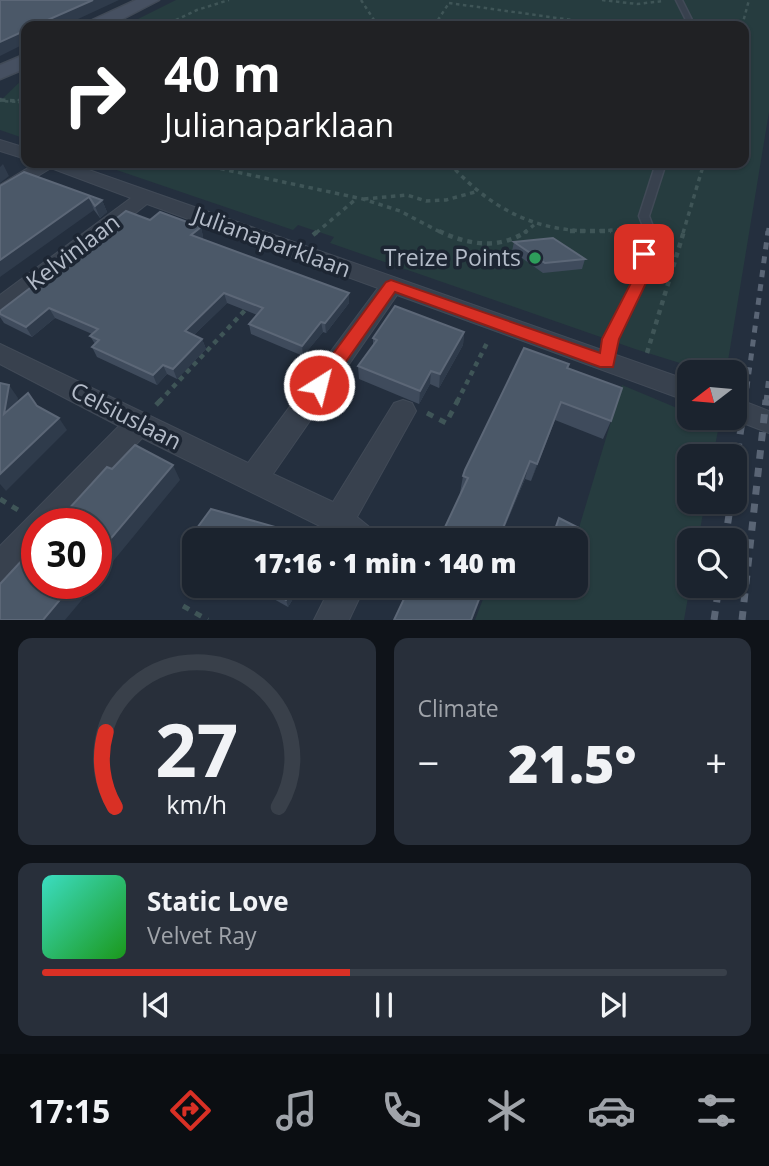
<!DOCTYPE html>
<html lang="en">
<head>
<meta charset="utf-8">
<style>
	:root { --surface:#1b232e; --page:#282f3a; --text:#f1f3f6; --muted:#a0a4aa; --line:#39404a; --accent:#d93025 }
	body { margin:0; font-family:"Open Sans",sans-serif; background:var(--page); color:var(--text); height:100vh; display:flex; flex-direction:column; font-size:26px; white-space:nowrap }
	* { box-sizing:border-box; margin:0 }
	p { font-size:23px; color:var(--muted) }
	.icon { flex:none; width:38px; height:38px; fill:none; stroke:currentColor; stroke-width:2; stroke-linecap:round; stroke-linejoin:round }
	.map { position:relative; height:620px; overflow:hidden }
	.side { display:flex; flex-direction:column; gap:18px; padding:18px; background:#0f1319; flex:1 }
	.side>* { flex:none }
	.hud { position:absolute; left:21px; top:21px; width:728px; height:147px; border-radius:14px; box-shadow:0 2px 5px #0004,0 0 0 2px var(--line); background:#202124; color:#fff; overflow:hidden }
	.needle { width:46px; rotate:254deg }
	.buttons { position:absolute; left:677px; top:360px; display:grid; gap:14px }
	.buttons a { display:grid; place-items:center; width:70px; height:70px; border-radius:14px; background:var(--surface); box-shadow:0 2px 5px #0004,0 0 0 2px var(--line); font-size:35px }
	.speed { position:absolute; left:21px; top:508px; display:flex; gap:14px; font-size:35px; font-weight:700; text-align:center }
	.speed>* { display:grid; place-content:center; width:91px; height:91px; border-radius:50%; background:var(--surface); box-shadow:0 2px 5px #0004,0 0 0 2px var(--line); line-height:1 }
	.speed .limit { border:10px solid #d22; background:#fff; color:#111 }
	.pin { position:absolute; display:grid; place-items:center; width:60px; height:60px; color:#fff; margin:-30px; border-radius:14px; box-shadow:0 4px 10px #0006 }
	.me { position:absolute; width:77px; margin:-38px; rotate:36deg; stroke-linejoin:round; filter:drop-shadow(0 0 5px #0008) }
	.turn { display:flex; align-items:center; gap:24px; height:147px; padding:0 28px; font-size:32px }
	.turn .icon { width:91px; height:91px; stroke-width:2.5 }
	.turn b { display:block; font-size:49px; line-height:60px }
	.big { font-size:52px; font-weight:800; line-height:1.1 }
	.side .card { flex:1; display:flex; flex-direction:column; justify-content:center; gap:10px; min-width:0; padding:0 24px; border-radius:14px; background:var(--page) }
	.side .dial { align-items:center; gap:0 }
	.dial svg { height:182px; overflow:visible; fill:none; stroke:var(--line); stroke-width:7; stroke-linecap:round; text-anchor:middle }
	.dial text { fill:var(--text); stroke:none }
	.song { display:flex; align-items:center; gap:21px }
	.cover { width:84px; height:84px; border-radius:10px; background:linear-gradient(135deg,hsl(170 70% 55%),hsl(120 70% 35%)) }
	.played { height:7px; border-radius:4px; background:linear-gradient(90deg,var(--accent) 45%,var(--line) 45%) }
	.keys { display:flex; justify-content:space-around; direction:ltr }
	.heat { display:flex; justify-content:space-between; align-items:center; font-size:38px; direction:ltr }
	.side .tiles { flex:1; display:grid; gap:18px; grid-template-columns:1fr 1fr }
	.card:last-child { grid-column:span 2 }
	.trip { position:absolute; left:182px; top:528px; width:406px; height:70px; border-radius:14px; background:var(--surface); box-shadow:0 2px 5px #0004,0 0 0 2px var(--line); font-weight:800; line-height:70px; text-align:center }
	.menu { display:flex; height:112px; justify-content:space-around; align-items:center; background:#0b0e12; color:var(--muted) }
	.menu .icon { width:49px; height:49px }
	.menu .selected { color:var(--accent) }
	.menu b { font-size:32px; color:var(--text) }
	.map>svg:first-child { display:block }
</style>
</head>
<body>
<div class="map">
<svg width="769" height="620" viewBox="0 0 769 620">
	<rect width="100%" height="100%" fill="#242f3e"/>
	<path fill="#263c3f" d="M176,0H769V112L726,373H712L635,349L330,243L334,237L298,225L293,230L96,163H744V26H124Z
		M26,76V139L0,130V101Z
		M622,385L689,413L690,418H702L719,425L713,457H690V502H705L698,541H690V586L684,620H475L488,586H576L575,541Z"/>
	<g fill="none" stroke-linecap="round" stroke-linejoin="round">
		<defs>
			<path id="lane" d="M676,0H682L695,26H689Z
				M656,163H666L649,216L654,229L644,283L617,339L612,366H602L600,362L605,339L632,283L644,229L639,216Z"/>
			<path id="street" d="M0,140L26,148V159L0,151Z
				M36,163H69L690,381V402L397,295L273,474L333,502L394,403L403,400L412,403L416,411L357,517L373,530L377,541H340L328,530L142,438L63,523H37V552L11,579L0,584V546L119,426L0,364V344L248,463L378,288L147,204L8,313L0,315V295L131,198L51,168L0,199V185Z
				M735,398L769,411V433L730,418H735Z
				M331,586H365L349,620H314Z"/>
			<path id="secondary" d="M136,0H159L109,26H86L88,22Z
				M26,54V68L0,79V65Z"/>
		</defs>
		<use href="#lane" stroke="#414a57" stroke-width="3"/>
		<use href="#street" stroke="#414a57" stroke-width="2"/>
		<use href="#secondary" stroke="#414a57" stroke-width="3"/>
		<path stroke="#3f5557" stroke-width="2.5" stroke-dasharray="3.5 3.5" stroke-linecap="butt" d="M361,0L378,26
			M602,0L637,4L664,1
			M449,3L615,26
			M163,26L197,10L229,0
			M434,26L449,3
			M742,26L749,0
			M0,98L1,101L20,102
			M18,101L26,93"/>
		<path stroke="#3f5557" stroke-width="3.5" stroke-dasharray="4.5 4.5" stroke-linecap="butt" d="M1,100L18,101L26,105
			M194,163L363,199L400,211L442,233
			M449,163C501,220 554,239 631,228
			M364,199L407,195L426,201L446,200L475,192
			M316,233L356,199
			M524,233L534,225
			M683,233L704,163"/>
		<path stroke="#3f5557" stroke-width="4.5" stroke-dasharray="5 5" stroke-linecap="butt" d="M439,231C468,245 499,250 527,231
			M570,231H611
			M313,235L318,231
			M647,353L684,231
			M159,402L248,307
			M457,402L488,341"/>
		<path stroke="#3f5557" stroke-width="5" stroke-dasharray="7 7" stroke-linecap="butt" d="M156,405L161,400
			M427,413L446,423L458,400
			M0,499L18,510
			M183,606L208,620"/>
		<use href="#lane" fill="#38414e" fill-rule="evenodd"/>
		<use href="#street" fill="#38414e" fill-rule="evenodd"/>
		<use href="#secondary" fill="#465061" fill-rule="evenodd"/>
		<path stroke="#5a6575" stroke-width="4.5" stroke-dasharray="5 5" stroke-linecap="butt" d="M768,233L769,227"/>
		<path stroke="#5a6575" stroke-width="5" stroke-dasharray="7 7" stroke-linecap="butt" d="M745,402L768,231
			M766,402L769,376"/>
		<path stroke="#5a6575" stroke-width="7" stroke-dasharray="9 9" stroke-linecap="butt" d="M735,470L745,400
			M725,541L731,502
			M714,620L719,586
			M742,620L766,400"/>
	</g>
	<path fill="#3f4b5c" d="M0,186L102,200L107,212L100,218L94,210Z
		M150,220L201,227L203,237L201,239L349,293V303L326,333L323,332L303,356L251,334L249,324L257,315L227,303L194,335L202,339L206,349L177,379L167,374L157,385L97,357L92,347L95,344L90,336L92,334L55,318L32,337L4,323L0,317V311L110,228L108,225Z
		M514,242L585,259L582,269L543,273L512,251Z
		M464,332L463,345L439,388L430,384L419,404L359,379L358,366L373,346V338Z
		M567,369L611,421L603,439L555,420L531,481L525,479L502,533L439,540L461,493H460L463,476Z
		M211,509L286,530L288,538L287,541H194V554L190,551L186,543Z
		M253,586H301L288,607L256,589Z"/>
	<path fill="#2f3b4b" d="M93,0H119L63,26H34Z
		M26,30V43L0,56V42Z
		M3,164L9,176L0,183V167Z
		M89,197L94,210L0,277V260Z
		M102,200L107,212L100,218L95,206Z
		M201,227L203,237L194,245L191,235Z
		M224,293L227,303L188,341L185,331Z
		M349,293V303L326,333L325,323Z
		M49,308L55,318L32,337L26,327Z
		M321,322L323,332L303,356L302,346Z
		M464,332L463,345L439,388L440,374Z
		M202,339L206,349L177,379L173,369Z
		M163,365L167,374L157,385L153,375Z
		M431,371L430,384L419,404L420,391Z
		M9,385L18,398L14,427L4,414Z
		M561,402L555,420L531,481L537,464Z
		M59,418L67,430L6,491L0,484V474Z
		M530,461L525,479L499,541L501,533Z
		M173,465L180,480L96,582V556Z
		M286,530L288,538L287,541L281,538Z
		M74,583H96L65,620H43Z
		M294,586H301L288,607L286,600Z
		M484,586H486L472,620H471Z"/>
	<path fill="#4b5868" stroke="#5c6777" stroke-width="2" d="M0,0H93L34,26H26V30L0,42Z
		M24,172L102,200L95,206L89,197L0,260V186Z
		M126,211L150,220L160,212L201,227L191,235L349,293L325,323L321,322L302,346L249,324L263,308L224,293L185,331L202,339L173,369L163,365L153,375L92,347L99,340L90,336L98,329L49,308L26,327L0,314V311L110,227L108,225Z
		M553,238L585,259L545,263L514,242Z
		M395,306L464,332L440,374L431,371L420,391L358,366L377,340L373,338Z
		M524,348L569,364L567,368L622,388L611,421L561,402L537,464L530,461L501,533L505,534L502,541H432L434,537L439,540L468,478L463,476L465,470Z
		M0,383L9,385L4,414L28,393L37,406L59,418L0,474Z
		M135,445L173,465L96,556V523H56L107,467L112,469Z
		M211,509L286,530L281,538L286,541H194V549L186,543Z
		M559,518L579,528L575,541H551Z
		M37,544V583H74L43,620H0V584Z
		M262,586H294L286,600Z
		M410,586H484L471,620H394Z"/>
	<path fill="#d93025" stroke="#8d1f18" stroke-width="2" d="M644,249L652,254L646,283L619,339L613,367H600L395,292L326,390H313L310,385L386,282L391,280L600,353L602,339L631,283L637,254Z"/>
	<circle fill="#2e9e5b" stroke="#1d2633" stroke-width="2.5" cx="535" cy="258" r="7"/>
	<g text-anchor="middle" stroke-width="7" stroke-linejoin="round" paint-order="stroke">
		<g font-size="23" fill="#b4bcc9" stroke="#1d2633">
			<text transform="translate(272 242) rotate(20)" y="8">Julianaparklaan</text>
			<text transform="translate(73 252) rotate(-37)" y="8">Kelvinlaan</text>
			<text transform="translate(126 416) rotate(27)" y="8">Celsiuslaan</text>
		</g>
		<g font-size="23" fill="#b4bcc9" stroke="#1d2633" text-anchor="end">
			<text x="521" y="266">Treize Points</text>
		</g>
	</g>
</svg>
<div class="buttons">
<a><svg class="needle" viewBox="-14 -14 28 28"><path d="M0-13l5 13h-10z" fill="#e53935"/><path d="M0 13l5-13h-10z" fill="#a0a4aa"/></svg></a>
<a><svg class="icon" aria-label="sound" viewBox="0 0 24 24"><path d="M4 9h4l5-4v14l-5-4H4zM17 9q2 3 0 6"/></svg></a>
<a><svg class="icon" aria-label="search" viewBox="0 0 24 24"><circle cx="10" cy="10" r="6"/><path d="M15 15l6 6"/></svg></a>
</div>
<div class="speed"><div class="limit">30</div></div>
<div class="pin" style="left:644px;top:254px;background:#d93025"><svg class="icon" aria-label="arrive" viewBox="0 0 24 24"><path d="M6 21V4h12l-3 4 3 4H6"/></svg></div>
<svg class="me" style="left:319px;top:385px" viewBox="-20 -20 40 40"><circle r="17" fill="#d93025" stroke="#fff" stroke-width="3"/><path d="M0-11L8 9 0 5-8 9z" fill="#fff"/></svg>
<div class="trip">17:16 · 1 min · 140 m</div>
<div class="hud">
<div class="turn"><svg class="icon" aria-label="right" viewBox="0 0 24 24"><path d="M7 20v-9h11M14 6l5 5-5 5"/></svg><div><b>40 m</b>Julianaparklaan</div></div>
</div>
</div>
<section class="side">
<div class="tiles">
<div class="card dial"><svg viewBox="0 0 100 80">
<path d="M14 69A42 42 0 1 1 86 69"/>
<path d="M14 69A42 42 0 0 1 10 36" stroke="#d93025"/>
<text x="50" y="56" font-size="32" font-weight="700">27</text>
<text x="50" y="72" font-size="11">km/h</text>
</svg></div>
<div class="card"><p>Climate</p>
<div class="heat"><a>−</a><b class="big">21.5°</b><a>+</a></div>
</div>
<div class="card">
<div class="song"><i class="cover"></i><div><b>Static Love</b><p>Velvet Ray</p></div></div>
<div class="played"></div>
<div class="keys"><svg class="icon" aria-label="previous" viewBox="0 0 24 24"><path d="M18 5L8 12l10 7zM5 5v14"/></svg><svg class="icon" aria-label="pause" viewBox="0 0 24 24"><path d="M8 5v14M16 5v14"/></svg><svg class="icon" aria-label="next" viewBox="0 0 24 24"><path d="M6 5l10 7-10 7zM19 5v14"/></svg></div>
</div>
</div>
</section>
<nav class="menu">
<b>17:15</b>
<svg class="icon selected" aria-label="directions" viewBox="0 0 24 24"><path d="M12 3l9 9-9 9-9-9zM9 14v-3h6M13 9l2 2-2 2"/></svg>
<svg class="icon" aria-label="music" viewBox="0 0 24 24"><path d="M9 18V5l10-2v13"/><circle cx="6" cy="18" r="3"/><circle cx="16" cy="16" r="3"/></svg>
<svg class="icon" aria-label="phone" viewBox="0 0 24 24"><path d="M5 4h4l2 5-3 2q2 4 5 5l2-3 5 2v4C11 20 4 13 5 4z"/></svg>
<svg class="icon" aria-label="climate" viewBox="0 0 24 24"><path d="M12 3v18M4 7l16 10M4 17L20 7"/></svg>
<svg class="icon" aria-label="car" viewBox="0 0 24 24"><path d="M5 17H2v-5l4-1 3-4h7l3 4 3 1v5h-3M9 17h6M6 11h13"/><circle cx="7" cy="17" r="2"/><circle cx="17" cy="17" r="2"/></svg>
<svg class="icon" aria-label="filters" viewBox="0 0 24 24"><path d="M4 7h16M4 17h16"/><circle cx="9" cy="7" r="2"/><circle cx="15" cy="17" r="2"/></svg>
</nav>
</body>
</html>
